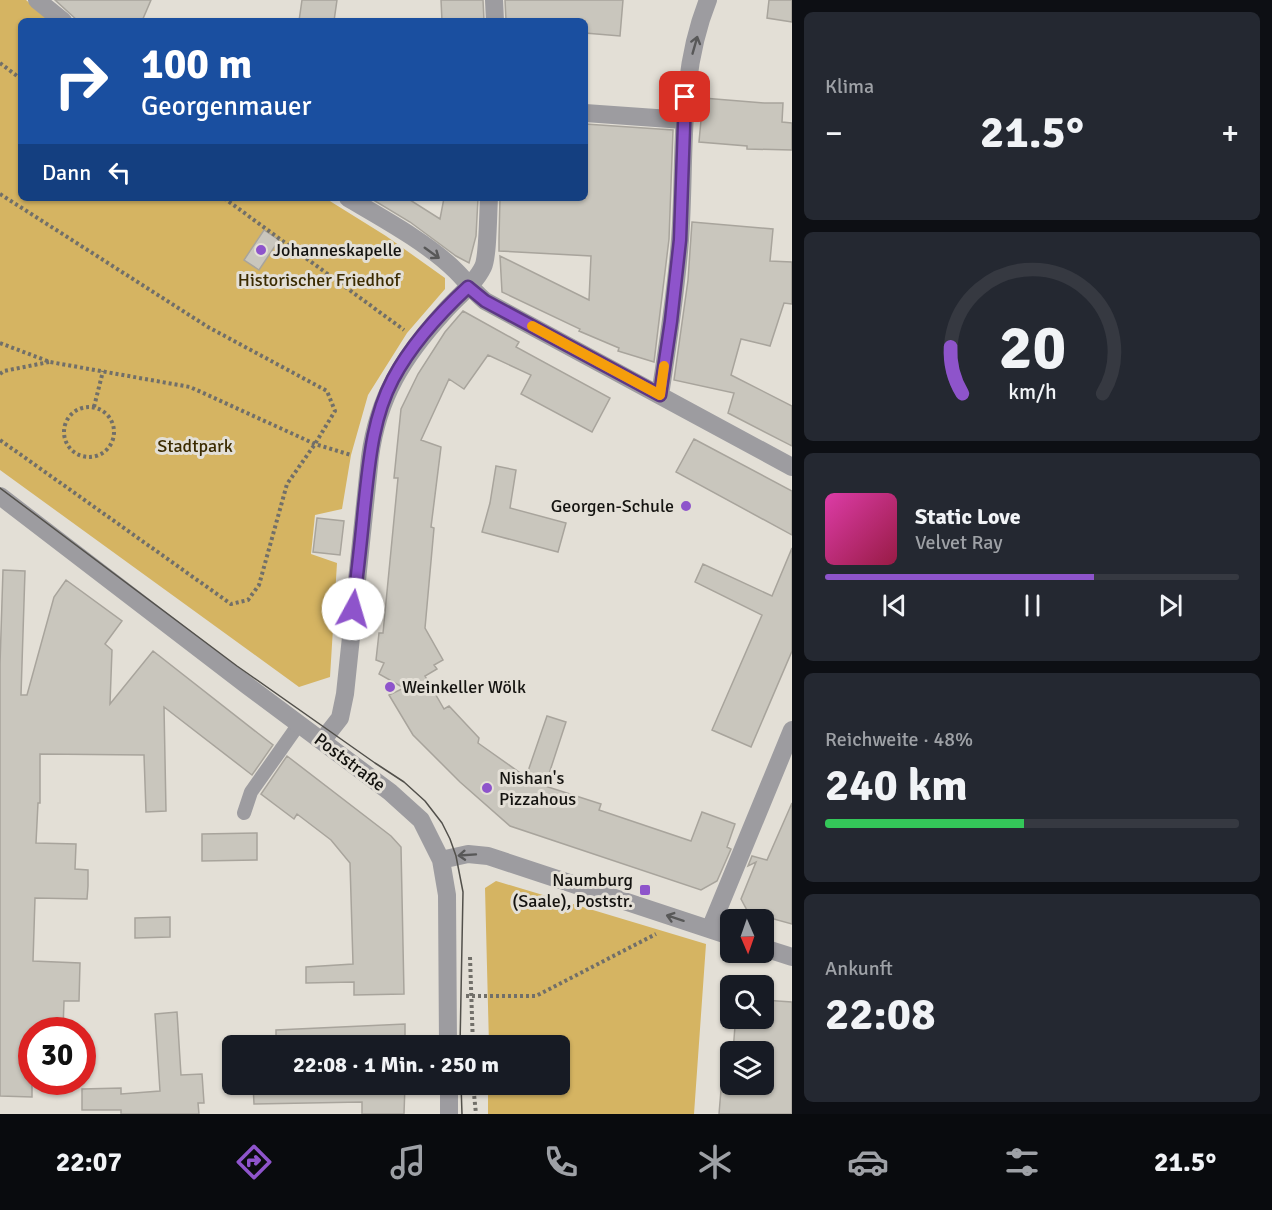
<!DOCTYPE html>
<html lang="de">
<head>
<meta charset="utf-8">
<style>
	:root { --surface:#171b24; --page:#242831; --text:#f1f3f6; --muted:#9ea1a6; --line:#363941; --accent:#8e54cb }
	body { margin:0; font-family:Signika,sans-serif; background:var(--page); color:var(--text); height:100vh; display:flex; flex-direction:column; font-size:22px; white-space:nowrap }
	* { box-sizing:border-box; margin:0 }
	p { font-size:20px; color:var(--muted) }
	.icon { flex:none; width:33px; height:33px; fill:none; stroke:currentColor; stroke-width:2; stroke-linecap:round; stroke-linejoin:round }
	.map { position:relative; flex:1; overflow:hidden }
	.drawer { display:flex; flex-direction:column; gap:12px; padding:12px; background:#0d0f14; width:480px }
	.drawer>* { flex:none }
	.top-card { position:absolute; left:18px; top:18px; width:570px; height:183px; border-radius:9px; box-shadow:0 2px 4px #0004; background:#1a4fa0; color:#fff; overflow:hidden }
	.needle { width:39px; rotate:178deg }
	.fabs { position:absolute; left:720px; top:909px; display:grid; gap:12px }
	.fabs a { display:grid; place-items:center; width:54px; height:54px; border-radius:9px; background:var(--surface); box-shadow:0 2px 4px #0004; font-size:30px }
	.speed { position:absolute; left:18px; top:1017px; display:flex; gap:12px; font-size:30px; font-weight:700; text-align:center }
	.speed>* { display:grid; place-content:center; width:78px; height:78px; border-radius:50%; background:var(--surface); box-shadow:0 2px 4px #0004; line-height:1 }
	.speed .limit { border:9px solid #d22; background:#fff; color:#111 }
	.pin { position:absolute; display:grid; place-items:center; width:51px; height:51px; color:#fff; margin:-26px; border-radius:12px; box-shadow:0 3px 9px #0006 }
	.me { position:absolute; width:66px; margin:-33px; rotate:6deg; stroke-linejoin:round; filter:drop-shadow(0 0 4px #0008) }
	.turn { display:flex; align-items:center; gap:21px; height:126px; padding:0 24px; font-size:27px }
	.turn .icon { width:78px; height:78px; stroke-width:2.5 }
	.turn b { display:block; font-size:42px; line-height:51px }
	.then { display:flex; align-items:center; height:57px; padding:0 24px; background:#0003; gap:12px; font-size:22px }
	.big { font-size:45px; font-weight:700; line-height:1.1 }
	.drawer .tile { flex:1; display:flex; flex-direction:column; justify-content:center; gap:9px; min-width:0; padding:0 21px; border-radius:9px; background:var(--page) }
	.drawer .dial { align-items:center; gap:0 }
	.dial svg { height:156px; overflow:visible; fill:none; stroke:var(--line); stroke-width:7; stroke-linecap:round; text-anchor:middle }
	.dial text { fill:var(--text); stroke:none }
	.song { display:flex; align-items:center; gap:18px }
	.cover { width:72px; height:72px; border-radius:9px; background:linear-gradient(135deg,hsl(320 70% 55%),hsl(340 70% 35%)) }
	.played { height:6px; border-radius:3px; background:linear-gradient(90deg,var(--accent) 65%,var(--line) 65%) }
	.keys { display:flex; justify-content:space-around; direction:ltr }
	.heat { display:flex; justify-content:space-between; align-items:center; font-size:33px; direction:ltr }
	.charge { height:9px; border-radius:4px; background:linear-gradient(90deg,#34c759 48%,var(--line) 0) }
	.trip { position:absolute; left:222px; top:1035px; width:348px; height:60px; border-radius:9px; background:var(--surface); box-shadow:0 2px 4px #0004; font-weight:700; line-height:60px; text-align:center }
	.dock { display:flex; height:96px; justify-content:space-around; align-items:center; background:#090b0e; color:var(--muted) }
	.dock .icon { width:42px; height:42px }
	.dock .active { color:var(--accent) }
	.dock b { font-size:27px; color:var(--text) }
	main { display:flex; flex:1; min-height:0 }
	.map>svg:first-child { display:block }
</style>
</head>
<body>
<main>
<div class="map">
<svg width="792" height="1114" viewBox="0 0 792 1114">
	<rect width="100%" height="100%" fill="#e3dfd6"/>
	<path fill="#d5b462" d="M0,0H26L50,21H21V198H325L386,236L445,278V289L407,333L368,395L351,455L342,509L315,515L311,554L337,563L330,677L299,687L0,470Z
		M496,881L706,944L694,1114H488V1085L560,1084V1046L489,1045L485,888Z"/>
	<path fill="#c9c6bd" stroke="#a8a49c" stroke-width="1.5" d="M55,0H151L142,21H78Z
		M302,0H337L334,21H299Z
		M441,0H483L484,21H442Z
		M505,0H623L620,36L585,33V21H577V19L506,20Z
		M769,0H792V22L767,18Z
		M703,98L764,103H783L782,122L792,123V150L747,149V146L699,142Z
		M585,124L673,130L669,239L654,362L618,351L619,348L579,331L580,329L502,292L500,256L589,300L591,256L499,251V238L500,198H585Z
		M370,198H407L440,219L444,198H478L476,236L469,263L456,256L410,222Z
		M692,222L773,229L770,261L792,262V304L784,303L770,346L741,339L731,375L792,406V446L728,413L734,393L674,380L688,280Z
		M264,230L279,240L259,270L244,260Z
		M463,311L519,342L516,347L610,398L592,432L521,394L531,375L488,355L464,389L449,379L421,440L441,447L431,527L434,528L425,628L443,660L434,665L437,669L425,676L444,709L449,706L479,738L478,743L526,777L547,716L566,722L545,786L601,804L599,810L691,841L702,812L735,824L727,847L731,849L717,881L701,890L510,826L460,782L413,735L389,695L404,688L379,674L384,663L376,660L379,633H383L398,478H394L401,409L418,374L445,332Z
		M694,439L792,491V535L676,472Z
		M496,466L516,470L510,508L566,523L558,552L482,532L490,503Z
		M317,518L344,521L340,555L313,552Z
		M792,548V651L751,747L712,730L762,615L695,582L703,564L772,596Z
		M3,570L25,571L21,695H27L54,597L66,580L122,621L105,644L112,650L110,704L153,651L273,745L252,775L164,707L166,811L146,812L144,755L40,754V803H38L36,843L76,844L75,869L88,870V886L87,899L35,898L33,961L80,963L79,1001H64L63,1030H32V1097L0,1096V664Z
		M287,756L391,836L401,847L404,994L354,995V982L306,983V967L353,964L350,863L331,840L297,814L294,819L261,794Z
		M792,803V924L748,912L741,899L756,862L748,866L752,856L767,860Z
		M257,833V860L202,861V834Z
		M170,917V937L135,938V918Z
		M727,997H730V1018H764V1000L792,1002V1114H719L721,1090H730V1084H764V1052H733L735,1026L725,1025Z
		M177,1012L181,1075L202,1074L204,1103H198L199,1114H121V1110H82V1089L121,1088V1094L160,1091L155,1014Z
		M405,1024V1046H276V1030Z
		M253,1084H405L404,1114H362V1102L254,1104Z"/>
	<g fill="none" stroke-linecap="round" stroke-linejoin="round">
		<path stroke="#716f69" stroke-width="4" stroke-dasharray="3 3" stroke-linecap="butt" d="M0,63L21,79
			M0,194L208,327L327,391L335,411L315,444L287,484L259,585L248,600L231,604L0,440
			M224,198L404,330
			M0,343L50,362L190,387L315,444L351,455
			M0,374L4,371L49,362
			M64 432a25 25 0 1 1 50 0a25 25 0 1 1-50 0Z
			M94,407L103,371
			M470,957L473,1046
			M466,996H536L656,934
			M473,1084L476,1114"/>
		<path stroke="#9d9ca0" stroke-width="14" d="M244,813L251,792L299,724"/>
		<path stroke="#9d9ca0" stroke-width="18" d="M37,0L63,21
			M494,0L495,21
			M585,113L684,120
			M348,198C382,218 428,243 456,271C466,281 474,292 485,301L792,467
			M660,395C668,344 676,292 680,240C686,159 677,77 708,0
			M0,496L248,686L390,792L421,820L441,860L447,895L448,1046
			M322,741L340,718L345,694L370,457C378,397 403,357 444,312C456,298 475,284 483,267C488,257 488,212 489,198
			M441,860L468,854L488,856L730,936
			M710,929L792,730
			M764,948L792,957
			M449,1084V1114"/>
		<path stroke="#52504b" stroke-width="1.5" d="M0,488L237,666L375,763L404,782L425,801L442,823L450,839L456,856L463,892L460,1046
			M461,1084L462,1114"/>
	</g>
	<defs><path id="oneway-shaft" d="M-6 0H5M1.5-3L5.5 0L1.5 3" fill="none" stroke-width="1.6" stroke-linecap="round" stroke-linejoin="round" transform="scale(1.5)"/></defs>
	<g stroke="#585858">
		<use href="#oneway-shaft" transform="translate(695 45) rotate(-74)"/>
		<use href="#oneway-shaft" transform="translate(432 253) rotate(36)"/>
		<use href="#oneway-shaft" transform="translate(467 855) rotate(176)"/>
		<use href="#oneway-shaft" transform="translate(675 918) rotate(-162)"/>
	</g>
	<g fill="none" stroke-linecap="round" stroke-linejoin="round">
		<defs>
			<path id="route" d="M353,609C357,576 361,542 364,509C369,464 372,419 393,379C411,345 440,313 468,287L485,301L660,395L671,321L680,240L685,97"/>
		</defs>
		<use href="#route" stroke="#5c3784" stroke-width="15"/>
		<use href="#route" stroke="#8e54cb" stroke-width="10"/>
		<path stroke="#f59e0b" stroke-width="10" d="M532,326L660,395L664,366"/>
	</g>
	<g fill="#8e54cb" stroke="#e3dfd6" stroke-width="2">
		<circle cx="261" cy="250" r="6"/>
		<circle cx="686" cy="506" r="6"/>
		<circle cx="390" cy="687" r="6"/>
		<circle cx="487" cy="788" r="6"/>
		<rect x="639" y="884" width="12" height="12" rx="3"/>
	</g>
	<g text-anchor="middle" stroke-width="6" stroke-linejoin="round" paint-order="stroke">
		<g font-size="18" fill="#141310" stroke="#e3dfd6" text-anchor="start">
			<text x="273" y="256">Johanneskapelle</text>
			<text x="674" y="512" text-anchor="end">Georgen-Schule</text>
			<text x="402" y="693">Weinkeller Wölk</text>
			<text x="499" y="784">Nishan's<tspan x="499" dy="21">Pizzahous</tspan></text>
			<text x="633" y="886" text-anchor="end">Naumburg<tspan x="633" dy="21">(Saale), Poststr.</tspan></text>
		</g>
		<g font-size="18" fill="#3b2b00" stroke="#e3dfd6">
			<text x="319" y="286">Historischer Friedhof</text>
			<text x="195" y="452">Stadtpark</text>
		</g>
		<g font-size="18" fill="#141310" stroke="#e3dfd6">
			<text transform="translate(350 762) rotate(37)" y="6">Poststraße</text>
		</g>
	</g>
</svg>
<div class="fabs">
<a><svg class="needle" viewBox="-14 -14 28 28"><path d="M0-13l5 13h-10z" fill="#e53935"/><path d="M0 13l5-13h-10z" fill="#9ea1a6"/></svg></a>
<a><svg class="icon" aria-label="search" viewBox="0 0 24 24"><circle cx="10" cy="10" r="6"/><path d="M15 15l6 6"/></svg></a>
<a><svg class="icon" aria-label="layers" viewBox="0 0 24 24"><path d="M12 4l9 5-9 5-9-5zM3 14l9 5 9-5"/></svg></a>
</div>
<div class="speed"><div class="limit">30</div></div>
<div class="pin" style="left:685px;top:97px;background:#d93025"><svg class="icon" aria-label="arrive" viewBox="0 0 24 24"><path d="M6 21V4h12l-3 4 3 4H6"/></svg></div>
<svg class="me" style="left:353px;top:609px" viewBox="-20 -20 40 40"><circle r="19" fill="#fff"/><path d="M0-13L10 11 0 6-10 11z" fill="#8e54cb"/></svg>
<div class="trip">22:08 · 1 Min. · 250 m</div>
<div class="top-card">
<div class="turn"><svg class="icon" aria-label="right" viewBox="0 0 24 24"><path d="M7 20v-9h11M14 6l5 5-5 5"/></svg><div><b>100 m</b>Georgenmauer</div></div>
<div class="then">Dann<svg class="icon" aria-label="left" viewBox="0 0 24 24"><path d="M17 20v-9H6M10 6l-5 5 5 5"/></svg></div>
</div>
</div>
<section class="drawer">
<div class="tile"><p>Klima</p>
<div class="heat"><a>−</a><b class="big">21.5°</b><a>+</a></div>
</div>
<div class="tile dial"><svg viewBox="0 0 100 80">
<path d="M14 69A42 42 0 1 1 86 69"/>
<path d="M14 69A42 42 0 0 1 8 45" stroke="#8e54cb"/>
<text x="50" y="56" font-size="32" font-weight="700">20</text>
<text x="50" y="72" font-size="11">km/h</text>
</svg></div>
<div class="tile">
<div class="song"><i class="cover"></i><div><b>Static Love</b><p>Velvet Ray</p></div></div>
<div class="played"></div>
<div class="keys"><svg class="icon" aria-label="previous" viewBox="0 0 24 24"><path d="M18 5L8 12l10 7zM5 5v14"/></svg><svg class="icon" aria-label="pause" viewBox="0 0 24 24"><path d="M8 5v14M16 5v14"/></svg><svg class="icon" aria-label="next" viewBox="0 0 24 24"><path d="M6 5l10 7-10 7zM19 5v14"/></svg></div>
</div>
<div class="tile"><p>Reichweite · 48%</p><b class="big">240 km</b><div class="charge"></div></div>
<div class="tile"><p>Ankunft</p><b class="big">22:08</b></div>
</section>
</main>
<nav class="dock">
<b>22:07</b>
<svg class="icon active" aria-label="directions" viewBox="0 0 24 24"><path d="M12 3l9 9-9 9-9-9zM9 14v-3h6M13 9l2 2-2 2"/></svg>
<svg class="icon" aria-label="music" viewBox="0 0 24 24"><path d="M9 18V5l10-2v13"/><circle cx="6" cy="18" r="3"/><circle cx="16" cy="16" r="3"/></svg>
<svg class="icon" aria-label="phone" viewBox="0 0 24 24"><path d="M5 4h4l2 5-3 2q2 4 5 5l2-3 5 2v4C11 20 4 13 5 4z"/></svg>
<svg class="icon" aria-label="climate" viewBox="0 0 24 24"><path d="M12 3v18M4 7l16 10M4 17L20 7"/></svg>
<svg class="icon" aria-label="car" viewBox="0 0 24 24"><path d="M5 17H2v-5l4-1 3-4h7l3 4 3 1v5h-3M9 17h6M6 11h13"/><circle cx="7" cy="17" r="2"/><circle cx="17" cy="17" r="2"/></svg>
<svg class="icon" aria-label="filters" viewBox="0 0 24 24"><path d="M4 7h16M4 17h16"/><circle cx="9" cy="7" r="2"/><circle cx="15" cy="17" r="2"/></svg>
<b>21.5°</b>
</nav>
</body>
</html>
